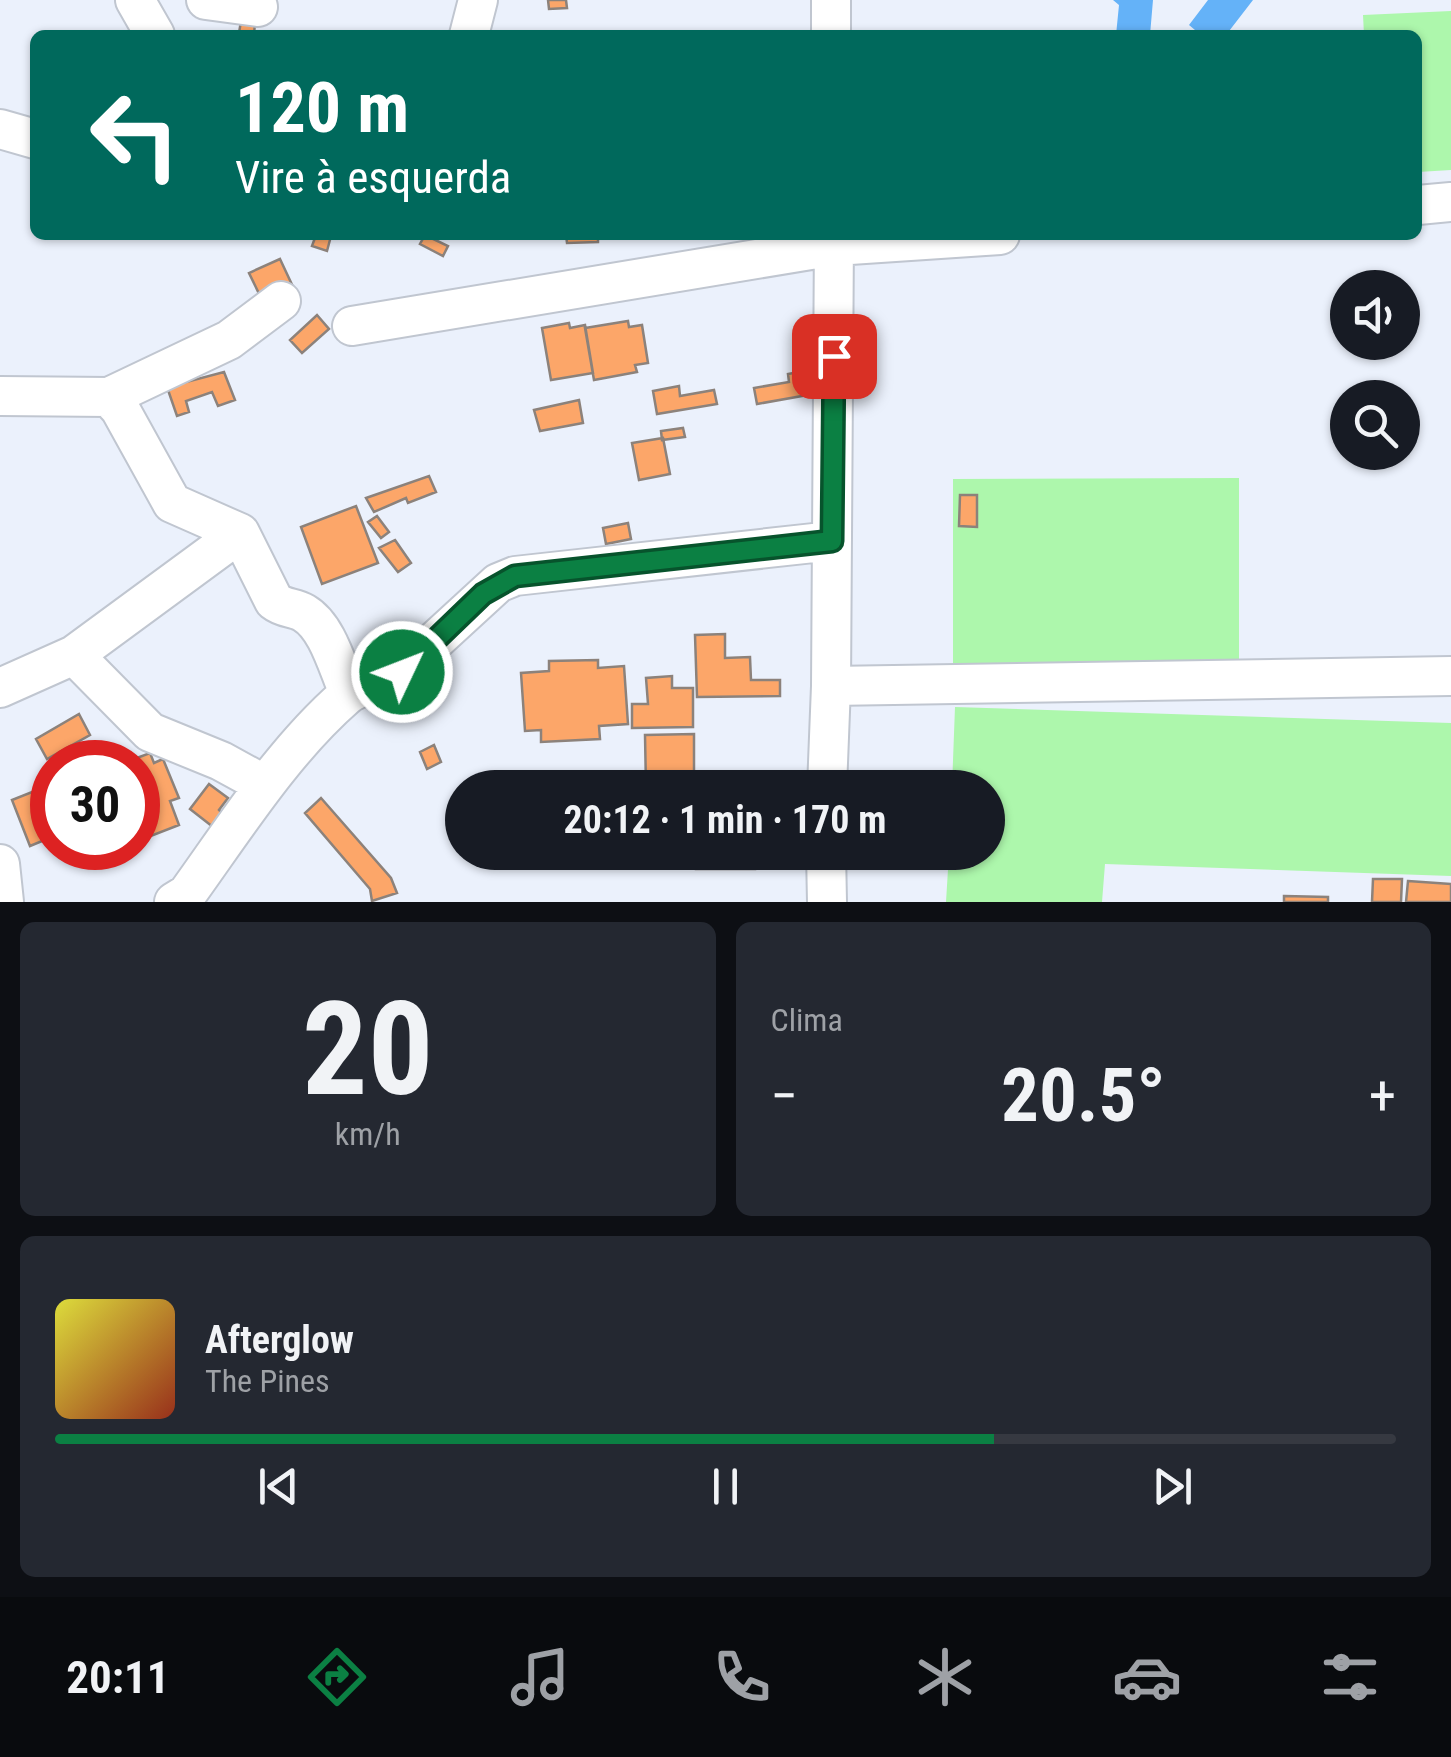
<!DOCTYPE html>
<html lang="pt">
<head>
<meta charset="utf-8">
<style>
	:root { --surface:#171b24; --page:#242831; --text:#f1f3f6; --muted:#9ea1a6; --line:#363941; --accent:#0b8043 }
	body { margin:0; font-family:"Roboto Condensed",sans-serif; background:var(--page); color:var(--text); height:100vh; display:flex; flex-direction:column; font-size:38px; white-space:nowrap }
	* { box-sizing:border-box; margin:0 }
	p { font-size:32px; color:var(--muted) }
	.icon { flex:none; width:55px; height:55px; fill:none; stroke:currentColor; stroke-width:2; stroke-linecap:round; stroke-linejoin:round }
	.map { position:relative; height:902px; overflow:hidden }
	.panel { display:flex; flex-direction:column; gap:20px; padding:20px; background:#0d0f14; flex:1 }
	.panel>* { flex:none }
	.guide { position:absolute; left:30px; top:30px; width:1392px; height:210px; border-radius:15px; box-shadow:0 2px 8px #0004; background:#00695c; color:#fff; overflow:hidden }
	.buttons { position:absolute; left:1330px; top:270px; display:grid; gap:20px }
	.buttons a { display:grid; place-items:center; width:90px; height:90px; border-radius:50%; background:var(--surface); box-shadow:0 2px 8px #0004; font-size:50px }
	.speed { position:absolute; left:30px; top:740px; display:flex; gap:20px; font-size:50px; font-weight:700; text-align:center }
	.speed>* { display:grid; place-content:center; width:130px; height:130px; border-radius:50%; background:var(--surface); box-shadow:0 2px 8px #0004; line-height:1 }
	.speed .limit { border:15px solid #d22; background:#fff; color:#111 }
	.pin { position:absolute; display:grid; place-items:center; width:85px; height:85px; color:#fff; margin:-42px; border-radius:20px; box-shadow:0 5px 15px #0006 }
	.me { position:absolute; width:110px; margin:-55px; rotate:47deg; stroke-linejoin:round; filter:drop-shadow(0 0 8px #0008) }
	.turn { display:flex; align-items:center; gap:35px; height:210px; padding:0 40px; font-size:45px }
	.turn .icon { width:130px; height:130px; stroke-width:2.5 }
	.turn b { display:block; font-size:70px; line-height:85px }
	.big { font-size:75px; font-weight:700; line-height:1.1 }
	.panel .widget { flex:1; display:flex; flex-direction:column; justify-content:center; gap:15px; min-width:0; padding:0 35px; border-radius:15px; background:var(--page) }
	.panel .dial { align-items:center; gap:0 }
	.dial b { font-size:130px; line-height:1 }
	.song { display:flex; align-items:center; gap:30px }
	.cover { width:120px; height:120px; border-radius:15px; background:linear-gradient(135deg,hsl(60 70% 55%),hsl(10 70% 35%)) }
	.played { height:10px; border-radius:5px; background:linear-gradient(90deg,var(--accent) 70%,var(--line) 70%) }
	.keys { display:flex; justify-content:space-around; direction:ltr }
	.heat { display:flex; justify-content:space-between; align-items:center; font-size:55px; direction:ltr }
	.panel .tiles { flex:1; display:grid; gap:20px; grid-template-columns:1fr 1fr }
	.widget:last-child { grid-column:span 2 }
	.trip { position:absolute; left:445px; top:770px; width:560px; height:100px; border-radius:50px; background:var(--surface); box-shadow:0 2px 8px #0004; font-weight:700; line-height:100px; text-align:center }
	.tabs { display:flex; height:160px; justify-content:space-around; align-items:center; background:#090b0e; color:var(--muted) }
	.tabs .icon { width:70px; height:70px }
	.tabs .current { color:var(--accent) }
	.tabs b { font-size:45px; color:var(--text) }
	.map>svg:first-child { display:block }
</style>
</head>
<body>
<div class="map">
<svg width="1451" height="902" viewBox="0 0 1451 902">
	<rect width="100%" height="100%" fill="#ebf1fc"/>
	<path fill="#adf7ac" d="M1451,11V170L1418,172V35H1364L1363,15Z
		M1239,478V666L953,667V479Z
		M955,707L1451,723V876L1105,864L1102,902H946L949,853L988,852V788L952,787Z"/>
	<path fill="#64b2f8" d="M1113,0H1153L1150,35H1116L1119,5Z
		M1208,0H1253L1226,35H1201L1189,25Z"/>
	<path fill="#fca669" stroke="#8c827b" stroke-width="2.5" d="M548,0H566L567,8L549,9Z
		M241,21L255,23L254,34L239,33Z
		M316,235L331,236L327,251L312,246Z
		M425,235L448,246L443,256L420,244Z
		M566,235H598V242L567,243Z
		M280,259L294,289L264,304L249,273Z
		M317,315L329,329L302,353L290,340Z
		M628,321L629,327L642,325L648,363L635,365L637,372L594,380L585,328Z
		M569,323L570,328L585,325L593,373L551,380L542,328Z
		M815,369L819,393L757,404L754,388L789,382L788,374Z
		M224,372L235,400L218,406L212,392L186,401L189,412L177,416L167,387Z
		M679,386L680,396L714,390L717,404L657,414L653,391Z
		M579,400L583,423L540,431L534,410Z
		M683,428L685,437L662,440L661,431Z
		M663,438L670,474L639,480L632,443Z
		M429,476L436,492L408,503L406,498L374,512L366,498Z
		M960,495H977V527L959,526Z
		M356,506L378,563L322,584L301,527Z
		M377,516L389,532L381,538L368,522Z
		M628,523L631,539L606,544L603,528Z
		M395,540L411,563L398,572L379,548Z
		M725,634V658L750,657L751,680H780V696L697,697L695,635Z
		M598,660V668L624,666L628,724L599,726L600,739L541,742V730L525,731L521,673L549,671V661Z
		M672,676V688H693V727L632,728V704H648L646,678Z
		M79,714L90,735L47,759L36,739Z
		M694,734V788H646L645,735Z
		M434,745L441,762L427,769L420,752Z
		M150,753L154,763L163,759L179,798L170,801L179,825L138,841V762H126Z
		M52,784V837L30,846L12,800Z
		M209,784L228,798L219,810L223,814L213,827L190,809Z
		M321,798L391,878L397,893L372,901L370,889L305,813Z
		M83,848H108L110,852L88,861Z
		M696,852H755V869H696Z
		M853,852H890V858H853Z
		M1373,879H1402L1401,902H1372Z
		M1408,881L1451,884V902H1406Z
		M1284,896L1328,897V902H1284Z"/>
	<g fill="none" stroke-linecap="round" stroke-linejoin="round">
		<defs>
			<path id="minor" d="M135,0L155,35
				M206,0L258,7
				M831,0V35
				M469,35L478,0
				M0,129L35,139
				M1418,205L1451,202
				M352,326L835,246L1000,235
				M0,396L109,397L120,409L172,503L240,533L274,601C284,609 294,607 304,613C328,627 338,669 349,693
				M109,397L229,340L281,301
				M74,655L150,732L221,761L265,785
				M831,686L1451,676
				M0,688L74,655L240,533
				M827,788L831,686L834,235
				M826,852L827,902
				M0,864L4,902
				M174,902L187,894C236,826 283,751 346,696C358,685 385,682 401,672L498,583L515,576L832,541"/>
		</defs>
		<use href="#minor" stroke="#c0c6d0" stroke-width="42"/>
		<use href="#minor" stroke="#fff" stroke-width="38"/>
	</g>
	<g fill="none" stroke-linecap="round" stroke-linejoin="round">
		<defs>
			<path id="route" d="M402,672L483,594L515,576L832,541L834,356"/>
		</defs>
		<use href="#route" stroke="#07532c" stroke-width="25"/>
		<use href="#route" stroke="#0b8043" stroke-width="18"/>
	</g>
</svg>
<div class="buttons">
<a><svg class="icon" aria-label="sound" viewBox="0 0 24 24"><path d="M4 9h4l5-4v14l-5-4H4zM17 9q2 3 0 6"/></svg></a>
<a><svg class="icon" aria-label="search" viewBox="0 0 24 24"><circle cx="10" cy="10" r="6"/><path d="M15 15l6 6"/></svg></a>
</div>
<div class="speed"><div class="limit">30</div></div>
<div class="pin" style="left:834px;top:356px;background:#d93025"><svg class="icon" aria-label="arrive" viewBox="0 0 24 24"><path d="M6 21V4h12l-3 4 3 4H6"/></svg></div>
<svg class="me" style="left:402px;top:672px" viewBox="-20 -20 40 40"><circle r="17" fill="#0b8043" stroke="#fff" stroke-width="3"/><path d="M0-11L8 9 0 5-8 9z" fill="#fff"/></svg>
<div class="trip">20:12 · 1 min · 170 m</div>
<div class="guide">
<div class="turn"><svg class="icon" aria-label="left" viewBox="0 0 24 24"><path d="M17 20v-9H6M10 6l-5 5 5 5"/></svg><div><b>120 m</b>Vire à esquerda</div></div>
</div>
</div>
<section class="panel">
<div class="tiles">
<div class="widget dial"><b>20</b><p>km/h</p></div>
<div class="widget"><p>Clima</p>
<div class="heat"><a>−</a><b class="big">20.5°</b><a>+</a></div>
</div>
<div class="widget">
<div class="song"><i class="cover"></i><div><b>Afterglow</b><p>The Pines</p></div></div>
<div class="played"></div>
<div class="keys"><svg class="icon" aria-label="previous" viewBox="0 0 24 24"><path d="M18 5L8 12l10 7zM5 5v14"/></svg><svg class="icon" aria-label="pause" viewBox="0 0 24 24"><path d="M8 5v14M16 5v14"/></svg><svg class="icon" aria-label="next" viewBox="0 0 24 24"><path d="M6 5l10 7-10 7zM19 5v14"/></svg></div>
</div>
</div>
</section>
<nav class="tabs">
<b>20:11</b>
<svg class="icon current" aria-label="directions" viewBox="0 0 24 24"><path d="M12 3l9 9-9 9-9-9zM9 14v-3h6M13 9l2 2-2 2"/></svg>
<svg class="icon" aria-label="music" viewBox="0 0 24 24"><path d="M9 18V5l10-2v13"/><circle cx="6" cy="18" r="3"/><circle cx="16" cy="16" r="3"/></svg>
<svg class="icon" aria-label="phone" viewBox="0 0 24 24"><path d="M5 4h4l2 5-3 2q2 4 5 5l2-3 5 2v4C11 20 4 13 5 4z"/></svg>
<svg class="icon" aria-label="climate" viewBox="0 0 24 24"><path d="M12 3v18M4 7l16 10M4 17L20 7"/></svg>
<svg class="icon" aria-label="car" viewBox="0 0 24 24"><path d="M5 17H2v-5l4-1 3-4h7l3 4 3 1v5h-3M9 17h6M6 11h13"/><circle cx="7" cy="17" r="2"/><circle cx="17" cy="17" r="2"/></svg>
<svg class="icon" aria-label="filters" viewBox="0 0 24 24"><path d="M4 7h16M4 17h16"/><circle cx="9" cy="7" r="2"/><circle cx="15" cy="17" r="2"/></svg>
</nav>
</body>
</html>
